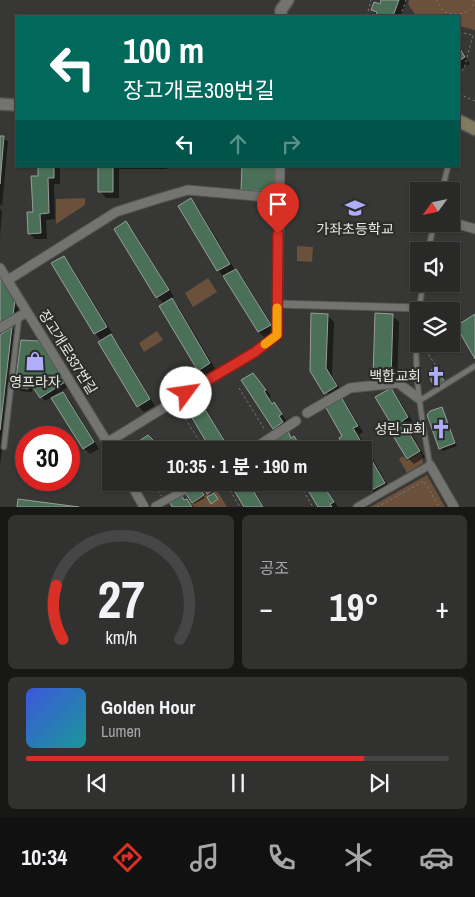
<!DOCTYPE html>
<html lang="ko">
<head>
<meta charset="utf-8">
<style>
	:root { --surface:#292a28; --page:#313230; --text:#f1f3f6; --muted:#a5a7a8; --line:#454645; --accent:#d93025 }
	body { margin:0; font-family:"Archivo Narrow","Noto Sans KR",sans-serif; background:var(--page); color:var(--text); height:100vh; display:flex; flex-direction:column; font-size:19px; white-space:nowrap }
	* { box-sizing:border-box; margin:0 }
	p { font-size:16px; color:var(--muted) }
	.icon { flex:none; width:28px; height:28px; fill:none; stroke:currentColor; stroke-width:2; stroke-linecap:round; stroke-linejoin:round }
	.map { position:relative; height:507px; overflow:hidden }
	.side { display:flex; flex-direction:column; gap:8px; padding:8px; background:#171716; flex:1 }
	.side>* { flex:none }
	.hud { position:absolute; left:15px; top:15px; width:445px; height:152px; border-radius:0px; box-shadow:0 1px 4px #0004,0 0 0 1px var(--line); background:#00695c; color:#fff; overflow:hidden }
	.needle { width:32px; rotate:237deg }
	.buttons { position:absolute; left:410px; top:182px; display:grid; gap:10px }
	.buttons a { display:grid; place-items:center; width:50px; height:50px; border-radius:0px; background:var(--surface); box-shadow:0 1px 4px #0004,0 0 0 1px var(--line); font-size:25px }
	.speed { position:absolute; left:15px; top:426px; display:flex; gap:10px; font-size:25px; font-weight:700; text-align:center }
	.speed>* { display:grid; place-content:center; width:65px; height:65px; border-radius:50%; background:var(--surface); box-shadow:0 1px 4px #0004,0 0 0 1px var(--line); line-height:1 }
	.speed .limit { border:8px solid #d22; background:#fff; color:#111 }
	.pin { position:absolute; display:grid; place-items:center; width:42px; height:42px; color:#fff; margin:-51px -21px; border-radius:50% 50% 50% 0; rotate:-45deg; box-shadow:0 0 5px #0007 }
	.pin .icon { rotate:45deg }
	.me { position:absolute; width:55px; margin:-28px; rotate:59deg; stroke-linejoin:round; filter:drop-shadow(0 0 4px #0008) }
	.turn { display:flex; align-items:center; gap:18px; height:105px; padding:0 25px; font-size:22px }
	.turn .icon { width:65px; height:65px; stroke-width:2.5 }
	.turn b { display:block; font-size:35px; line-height:42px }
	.lanes { display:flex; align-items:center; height:48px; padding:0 25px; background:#0003; justify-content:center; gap:25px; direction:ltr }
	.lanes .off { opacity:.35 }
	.big { font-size:38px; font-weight:700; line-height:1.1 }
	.side .card { flex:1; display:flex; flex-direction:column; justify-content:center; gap:8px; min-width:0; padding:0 18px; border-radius:8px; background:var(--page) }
	.side .dial { align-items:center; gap:0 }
	.dial svg { height:130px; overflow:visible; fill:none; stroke:var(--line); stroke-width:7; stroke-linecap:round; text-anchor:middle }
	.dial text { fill:var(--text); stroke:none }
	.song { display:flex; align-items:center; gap:15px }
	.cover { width:60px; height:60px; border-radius:8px; background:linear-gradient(135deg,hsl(230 70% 55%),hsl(180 70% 35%)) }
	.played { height:5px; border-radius:2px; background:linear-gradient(90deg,var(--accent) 80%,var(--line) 80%) }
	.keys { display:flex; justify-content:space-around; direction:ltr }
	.heat { display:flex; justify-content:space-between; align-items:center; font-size:28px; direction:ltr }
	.side .tiles { flex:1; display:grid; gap:8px; grid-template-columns:1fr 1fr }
	.card:last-child { grid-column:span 2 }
	.trip { position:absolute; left:102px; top:441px; width:270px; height:50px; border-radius:0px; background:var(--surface); box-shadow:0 1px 4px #0004,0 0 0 1px var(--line); font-weight:700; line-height:50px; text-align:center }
	.menu { display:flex; height:80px; justify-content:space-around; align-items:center; background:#101110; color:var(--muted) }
	.menu .icon { width:35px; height:35px }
	.menu .on { color:var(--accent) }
	.menu b { font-size:22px; color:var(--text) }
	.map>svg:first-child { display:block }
</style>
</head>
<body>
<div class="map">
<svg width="475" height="507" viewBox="0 0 475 507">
	<rect width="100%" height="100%" fill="#373835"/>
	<path fill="#6b503c" d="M409,0H475V30L459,26V16H416L408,4Z
		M85,198V205L56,224V199Z
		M297,246L313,247L312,262L297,261Z
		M208,278L217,292L193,307L185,293Z
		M157,331L163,340L144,352L139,343Z
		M421,452L423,463L407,473L399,459L403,456L407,461Z
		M427,475L445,507H370Z
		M216,489L227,507H194L192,504Z"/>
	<path fill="#0007" d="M382,0H407L401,16H378L373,10L380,6Z
		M459,45L470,64L461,69L459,92Z
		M0,137L8,141L2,206L0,204Z
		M39,166H60V184H54L55,219L46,220L47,239H35L29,233L39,177Z
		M100,166H167V169H119V198H106L100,191Z
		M236,166H278V196L247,194L242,190L243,167Z
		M191,200L197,206L235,270L242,277L276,331L265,338L259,332L225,278L218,270L180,207Z
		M0,209L2,211L0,237Z
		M126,223L132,229L174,297L171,299L178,306L216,370L205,377L199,370L164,304L157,297L115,229Z
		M64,257L70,264L112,333L110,335L117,342L155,406L144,412L138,406L102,341L95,333L53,264Z
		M0,277L19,305L17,320L0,331Z
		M327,315L334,322L332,376L342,392L332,399L311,370Z
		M392,315L399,322L397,385L381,384L375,378Z
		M12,328L16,332L0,466V336Z
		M38,342L68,387L45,401L35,389L32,388V392L21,391L17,387Z
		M253,374L271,396L269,398L287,421L285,422L289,429L280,434L274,428Z
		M391,389L397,396L414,424L408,428L425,457L414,464L408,458L394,428Z
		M63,393L69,399L99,449L90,454L84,448Z
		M341,398L347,405L363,432L359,435L390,489L377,497L364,479V450H347Z
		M201,404L207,411L231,450H213Z
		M442,408L457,446L443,451L440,448Z
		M287,433L300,444L304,450H284L278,439Z
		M163,482H181L180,485L184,491L179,494L193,507H174L176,498Z
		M230,482H249L264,507H245Z
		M304,482H320L338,507H320Z
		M211,483L216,491L212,493L217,500L212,503L208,493Z
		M200,489L205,498L194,504L193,502Z"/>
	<path fill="#4a7157" stroke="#9a9e9b" d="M381,0H399L393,16H376L377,12L371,10L374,2L380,4Z
		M459,47L465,57L459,61Z
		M0,136H4L0,184Z
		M38,166H54V178H48L49,213L40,214L41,233L28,234L27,212H33L31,176H38Z
		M98,166H113V192H98Z
		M242,166H275L274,192L241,190Z
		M191,198L230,264L217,271L178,206Z
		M126,221L169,290L156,298L114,229Z
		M64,256L107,327L94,334L51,263Z
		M236,269L271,325L258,332L223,276Z
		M0,278L15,300L13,315L0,324Z
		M172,298L210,363L198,371L159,306Z
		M311,313L328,314L326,368L337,386L324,394L310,371Z
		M375,313L393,314L391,379L373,378Z
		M475,314V359L456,326Z
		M12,327L0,430V335Z
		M111,334L150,399L137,407L98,342Z
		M21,340L39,341L65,382L40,398L32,386L28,385V389L15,387Z
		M435,367L445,382L436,388L431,381L430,371Z
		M253,373L266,390L264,391L272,404L274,402L282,414L279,416L283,422L273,429L241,380Z
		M391,388L408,417L402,421L420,451L407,459L389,429L393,427L375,397Z
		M63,392L94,442L83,449L51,398Z
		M341,397L358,426L353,428L385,483L370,491L364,481V450H346L339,438L342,436L325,406Z
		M201,403L230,450H211L188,411Z
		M442,407L455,443L439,449L427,415L430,411Z
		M288,431L291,438L294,436L302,449L283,450L276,439Z
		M148,435L153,440L159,450H141L136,443Z
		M162,482H177L178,484L167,491Z
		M206,482H211L215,489L207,494L201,485Z
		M229,482H248L263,507H244Z
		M303,482H318L322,489L324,487L334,502L330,504L332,507H318Z
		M198,486L204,495L192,503L186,494Z
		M214,493L218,499L211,504L207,497Z
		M181,494L184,500L187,499L192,507H172L169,501Z
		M18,499L79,507H17Z"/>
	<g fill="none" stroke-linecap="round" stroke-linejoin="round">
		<defs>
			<path id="service" d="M442,191L448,166
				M428,251L434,224
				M419,310L423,284
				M419,312C411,364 421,414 430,465
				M419,401L475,366
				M4,447L19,317"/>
			<path id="pedestrian" d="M277,304L419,308
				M155,506L200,482
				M357,507L430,465"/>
			<path id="minor" d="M451,222L475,229
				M0,268L112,450
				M8,280L116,212L157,199L188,190L278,198
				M0,328L27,312
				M307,413L350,388L398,383L418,398
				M108,442L255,352L277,335L280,166
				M252,450L296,421
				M430,465L454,507
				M130,482L144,507"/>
			<path id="tertiary" d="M281,16V10L288,0
				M0,104L16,105"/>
			<path id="secondary" d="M459,121L475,129"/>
		</defs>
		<use href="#service" stroke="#525451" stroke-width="7"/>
		<use href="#pedestrian" stroke="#525451" stroke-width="9"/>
		<use href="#minor" stroke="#525451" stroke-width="11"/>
		<use href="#tertiary" stroke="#525451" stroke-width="14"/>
		<use href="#secondary" stroke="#525451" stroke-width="15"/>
		<path stroke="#767774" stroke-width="1" stroke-dasharray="2.5 2.5" stroke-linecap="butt" d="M436,0L444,12C457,15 471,16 474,0
			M292,15L305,16
			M367,16L371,0
			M402,16L401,14L406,0
			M459,32L473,35L464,69L459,74
			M459,94L475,101
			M423,346L444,378
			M239,388L265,430
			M180,410L205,450
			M274,444L278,450
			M130,446L133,450
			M153,482L161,496
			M225,482L240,507
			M298,482L313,507
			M377,507L424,481L439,507"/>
		<use href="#service" stroke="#737470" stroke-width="4.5"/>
		<use href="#pedestrian" stroke="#737470" stroke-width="7"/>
		<use href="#minor" stroke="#737470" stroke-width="9"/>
		<use href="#tertiary" stroke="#737470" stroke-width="11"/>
		<use href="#secondary" stroke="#837b60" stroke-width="12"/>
	</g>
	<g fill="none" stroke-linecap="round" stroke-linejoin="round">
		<defs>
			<path id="route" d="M186,393L255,352L277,335L278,234"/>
		</defs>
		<use href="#route" stroke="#8d1f18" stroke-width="12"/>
		<use href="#route" stroke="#d93025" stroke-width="9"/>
		<path stroke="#f59e0b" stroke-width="9" d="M265,344L277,335V308"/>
	</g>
	<defs>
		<symbol id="school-bare" viewBox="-9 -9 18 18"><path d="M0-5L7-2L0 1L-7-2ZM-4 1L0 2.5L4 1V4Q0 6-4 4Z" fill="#b0aefa" stroke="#2d2e2b" stroke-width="2.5" paint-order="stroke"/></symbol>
		<symbol id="shop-bare" viewBox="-9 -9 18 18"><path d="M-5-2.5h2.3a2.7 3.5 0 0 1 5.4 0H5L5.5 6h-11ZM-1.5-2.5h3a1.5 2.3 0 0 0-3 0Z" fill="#b0aefa" stroke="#2d2e2b" stroke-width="2.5" paint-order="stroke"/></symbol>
		<symbol id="church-bare" viewBox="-9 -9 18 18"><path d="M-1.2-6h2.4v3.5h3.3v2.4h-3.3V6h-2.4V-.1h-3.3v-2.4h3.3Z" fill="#b0aefa" stroke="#2d2e2b" stroke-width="2.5" paint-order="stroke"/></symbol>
	</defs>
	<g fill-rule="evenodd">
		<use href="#school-bare" x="341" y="194" width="28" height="28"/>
		<use href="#shop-bare" x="21" y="347" width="28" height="28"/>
		<use href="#church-bare" x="422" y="362" width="28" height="28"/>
		<use href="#church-bare" x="427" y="415" width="28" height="28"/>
	</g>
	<g text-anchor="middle" stroke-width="4.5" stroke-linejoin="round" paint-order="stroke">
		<g font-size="14" fill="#e6e7e5" stroke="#2d2e2b">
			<text x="355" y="234">가좌초등학교</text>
			<text x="421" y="381" text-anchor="end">백합교회</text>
			<text x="35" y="387">영프라자</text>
			<text x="426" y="434" text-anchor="end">성린교회</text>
		</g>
		<g font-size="14" fill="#e6e7e5" stroke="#2d2e2b">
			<text transform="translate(68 352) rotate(58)" y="5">장고개로337번길</text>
		</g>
	</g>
</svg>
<div class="buttons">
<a><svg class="needle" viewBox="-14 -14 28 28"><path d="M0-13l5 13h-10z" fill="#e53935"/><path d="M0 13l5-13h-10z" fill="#a5a7a8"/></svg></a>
<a><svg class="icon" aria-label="sound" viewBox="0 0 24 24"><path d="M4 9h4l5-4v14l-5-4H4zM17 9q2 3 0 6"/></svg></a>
<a><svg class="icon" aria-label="layers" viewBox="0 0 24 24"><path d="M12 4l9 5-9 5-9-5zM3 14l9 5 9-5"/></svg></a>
</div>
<div class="speed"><div class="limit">30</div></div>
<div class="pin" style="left:278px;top:234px;background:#d93025"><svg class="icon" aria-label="arrive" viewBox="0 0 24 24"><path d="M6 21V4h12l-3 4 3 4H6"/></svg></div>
<svg class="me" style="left:186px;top:393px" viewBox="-20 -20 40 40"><circle r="19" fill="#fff"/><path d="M0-13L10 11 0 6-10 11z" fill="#d93025"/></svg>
<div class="trip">10:35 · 1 분 · 190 m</div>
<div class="hud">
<div class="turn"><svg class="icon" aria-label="left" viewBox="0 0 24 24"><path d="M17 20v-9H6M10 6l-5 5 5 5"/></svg><div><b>100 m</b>장고개로309번길</div></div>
<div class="lanes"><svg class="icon" aria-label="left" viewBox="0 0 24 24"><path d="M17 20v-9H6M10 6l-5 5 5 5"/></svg><svg class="icon off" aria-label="ahead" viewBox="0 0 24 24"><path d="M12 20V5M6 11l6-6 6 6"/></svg><svg class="icon off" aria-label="right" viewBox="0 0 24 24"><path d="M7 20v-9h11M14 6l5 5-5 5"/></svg></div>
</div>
</div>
<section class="side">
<div class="tiles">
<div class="card dial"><svg viewBox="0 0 100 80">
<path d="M14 69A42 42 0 1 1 86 69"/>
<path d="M14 69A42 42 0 0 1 10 36" stroke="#d93025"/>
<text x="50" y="56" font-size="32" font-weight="700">27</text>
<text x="50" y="72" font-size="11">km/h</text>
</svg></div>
<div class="card"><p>공조</p>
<div class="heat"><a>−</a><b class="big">19°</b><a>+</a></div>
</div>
<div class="card">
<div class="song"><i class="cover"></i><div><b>Golden Hour</b><p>Lumen</p></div></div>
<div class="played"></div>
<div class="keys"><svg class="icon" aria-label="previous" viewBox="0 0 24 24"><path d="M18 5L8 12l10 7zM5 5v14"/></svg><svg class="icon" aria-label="pause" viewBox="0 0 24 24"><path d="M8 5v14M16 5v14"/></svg><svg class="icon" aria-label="next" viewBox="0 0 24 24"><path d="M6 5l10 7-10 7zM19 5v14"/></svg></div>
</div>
</div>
</section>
<nav class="menu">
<b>10:34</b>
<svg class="icon on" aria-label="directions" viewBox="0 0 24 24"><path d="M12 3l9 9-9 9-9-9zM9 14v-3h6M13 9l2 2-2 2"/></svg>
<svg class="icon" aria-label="music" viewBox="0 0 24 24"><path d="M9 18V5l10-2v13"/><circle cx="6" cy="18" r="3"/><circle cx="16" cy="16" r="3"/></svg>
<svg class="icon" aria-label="phone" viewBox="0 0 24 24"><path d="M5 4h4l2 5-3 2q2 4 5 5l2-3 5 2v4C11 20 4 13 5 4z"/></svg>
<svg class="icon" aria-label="climate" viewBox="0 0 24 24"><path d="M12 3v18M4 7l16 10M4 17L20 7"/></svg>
<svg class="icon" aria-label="car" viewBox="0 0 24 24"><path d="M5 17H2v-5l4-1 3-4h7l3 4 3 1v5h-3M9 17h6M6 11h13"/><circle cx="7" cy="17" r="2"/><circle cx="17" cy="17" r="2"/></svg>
</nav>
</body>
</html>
